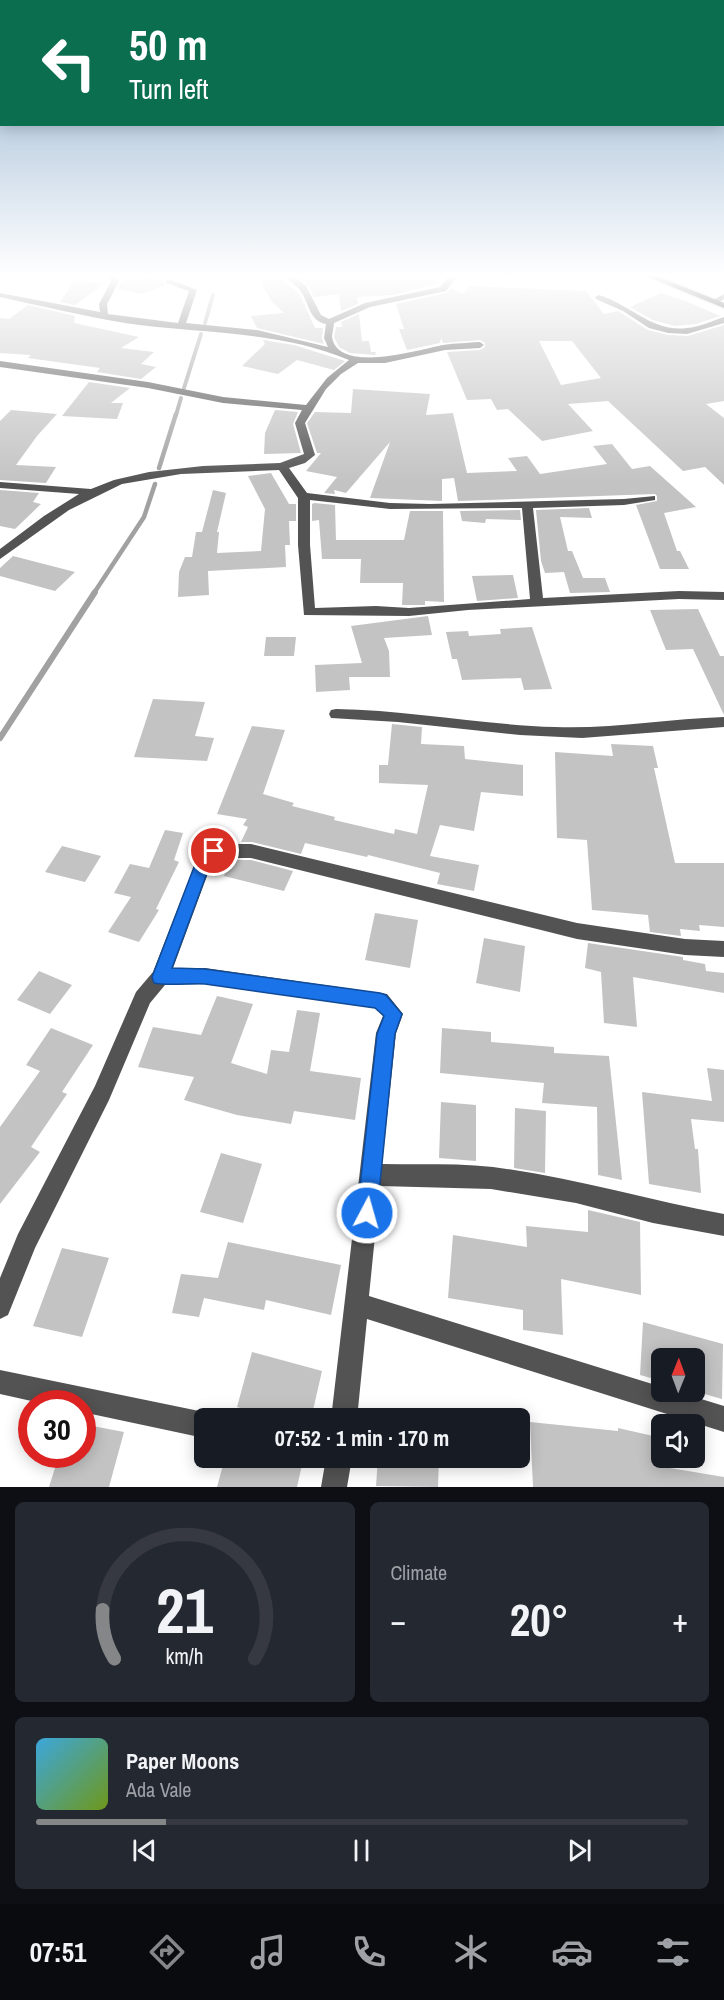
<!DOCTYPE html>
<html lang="en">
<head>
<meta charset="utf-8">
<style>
	:root { --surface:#171b24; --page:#242831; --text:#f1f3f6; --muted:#9ea1a6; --line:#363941; --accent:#858687 }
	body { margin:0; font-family:"Archivo Narrow",sans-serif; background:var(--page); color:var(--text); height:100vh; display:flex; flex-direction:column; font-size:22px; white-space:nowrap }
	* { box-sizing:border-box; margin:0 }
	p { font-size:20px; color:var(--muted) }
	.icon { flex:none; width:33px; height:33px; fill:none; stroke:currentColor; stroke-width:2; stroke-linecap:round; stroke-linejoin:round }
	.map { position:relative; height:1487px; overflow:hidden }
	.details { display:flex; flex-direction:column; gap:15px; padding:15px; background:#0d0f14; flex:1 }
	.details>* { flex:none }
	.guide { position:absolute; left:0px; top:0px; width:724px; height:126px; box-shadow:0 3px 15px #0003; background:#0b6e4f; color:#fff; overflow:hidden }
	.needle { width:39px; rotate:1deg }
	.controls { position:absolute; left:651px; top:1348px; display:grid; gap:12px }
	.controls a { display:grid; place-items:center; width:54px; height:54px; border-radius:9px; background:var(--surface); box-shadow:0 3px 15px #0003; font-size:30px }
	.speed { position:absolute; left:18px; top:1390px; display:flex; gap:12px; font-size:30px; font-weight:700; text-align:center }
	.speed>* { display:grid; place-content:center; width:78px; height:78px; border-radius:50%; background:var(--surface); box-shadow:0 3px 15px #0003; line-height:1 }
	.speed .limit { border:9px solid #d22; background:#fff; color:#111 }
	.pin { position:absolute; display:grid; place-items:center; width:51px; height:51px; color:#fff; margin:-26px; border:3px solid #fff; border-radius:50%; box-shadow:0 2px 6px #0007 }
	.me { position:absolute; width:66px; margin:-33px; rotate:6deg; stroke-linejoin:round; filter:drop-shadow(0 0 4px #0008) }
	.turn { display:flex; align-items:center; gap:21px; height:126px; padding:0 30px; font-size:27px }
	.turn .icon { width:78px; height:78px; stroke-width:2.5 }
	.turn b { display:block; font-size:42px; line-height:51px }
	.big { font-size:45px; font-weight:700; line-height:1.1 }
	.details .widget { flex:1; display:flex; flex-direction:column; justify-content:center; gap:9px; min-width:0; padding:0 21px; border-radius:9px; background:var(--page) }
	.details .dial { align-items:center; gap:0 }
	.dial svg { height:156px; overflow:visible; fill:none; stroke:var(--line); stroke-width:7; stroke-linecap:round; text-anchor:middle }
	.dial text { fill:var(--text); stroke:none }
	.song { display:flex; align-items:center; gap:18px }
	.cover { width:72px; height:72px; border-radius:9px; background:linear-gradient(135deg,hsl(200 70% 55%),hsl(80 70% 35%)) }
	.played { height:6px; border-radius:3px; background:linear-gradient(90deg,var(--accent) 20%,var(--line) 20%) }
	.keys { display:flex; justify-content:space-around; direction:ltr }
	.heat { display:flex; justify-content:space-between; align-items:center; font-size:33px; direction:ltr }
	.details .tiles { flex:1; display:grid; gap:15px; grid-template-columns:1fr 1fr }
	.widget:last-child { grid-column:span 2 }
	.trip { position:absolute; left:194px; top:1408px; width:336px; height:60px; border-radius:9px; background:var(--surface); box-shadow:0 3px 15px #0003; font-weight:700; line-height:60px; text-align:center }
	.tab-bar { display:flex; height:96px; justify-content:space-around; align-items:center; background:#090b0e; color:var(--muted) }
	.tab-bar .icon { width:42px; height:42px }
	.tab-bar .current { color:var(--accent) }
	.tab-bar b { font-size:27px; color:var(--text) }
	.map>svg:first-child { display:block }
</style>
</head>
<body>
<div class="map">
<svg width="724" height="1487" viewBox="0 0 724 1487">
	<rect width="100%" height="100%" fill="#fff"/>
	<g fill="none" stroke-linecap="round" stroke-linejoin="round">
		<path stroke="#a1a1a1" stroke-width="4" d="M205,323L213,295
			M184,388L201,334
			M176,415L181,398"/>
		<path stroke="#a1a1a1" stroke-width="4.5" d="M159,468L176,414
			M94,593L144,517L155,484"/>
		<path stroke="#a1a1a1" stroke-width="6" d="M0,738L95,592"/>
	</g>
	<path fill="#c3c3c3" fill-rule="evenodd" d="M135,275L164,281L165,285L142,294L118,289L121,282Z
		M278,275L300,295L315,328H323L322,338L324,344L257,328L251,316L284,313L272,302L258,277Z
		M314,275H424L440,283L393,295L357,297L358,304L341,311L339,294L314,297L308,285L299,277Z
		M74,281L105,283L75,305L60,302Z
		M470,286L586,291L604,314L618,311L648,330L668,335L688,336L724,325V401L706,404L724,418V485L705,467L683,471L608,401L568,404L593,431L542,441L508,409L497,410L491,399L467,400L447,352L480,350L485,347V343L480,340L443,343L441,338L440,343L407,350L399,329H404L396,304L446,293L451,288L462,294ZM539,341H572L601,378L561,385Z
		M661,293L686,301L720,316L696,324L675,326L653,320L630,307Z
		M28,305L75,316L74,323L139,337L121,348L154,352L141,364L156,367L141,379L97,372L100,368L28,358L31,355L0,353V318L9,319Z
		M359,314L362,341H369L371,352H376L375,355L350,353L339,347L334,337L336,327H342L341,322Z
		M263,340L294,345L345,361L334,370L297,360L278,374L242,366L265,344Z
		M89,382L130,388L111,403H123L117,419L62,416Z
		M353,389L430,394L426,415L453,413L467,473L517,471L508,458L527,456L540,474L607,464L593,446L612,444L632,469L650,466L696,507L664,513L677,551H680L689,569H660L636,505L657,501V496L655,494L458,501L454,478L442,479V501L370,498L390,442L346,493L334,490L335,494L324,493L337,477L306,471L321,453H317L307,423L315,412L351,413Z
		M11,410L57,414L37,436L16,465L56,467L46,483L0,480V421Z
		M275,410L298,412L293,424L301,453L264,454L265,433Z
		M271,473L289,504H296V521H289L290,545H285L286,567L208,571L209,595L178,597L179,572L185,557H192L196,532H202L213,490L226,493L217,532H219L217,553L261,551L265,509L248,476Z
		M0,490L39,493L33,502L41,504L15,529L0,526Z
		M314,503L335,505L336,540H404L410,511H443L444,602L425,601V605H402L403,583H360L361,559H322L319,520L312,521V504Z
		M589,508L592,518L560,517L568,551H572L583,578H605L610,592L570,593L564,572L545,573L541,561L536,510Z
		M520,510L521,520L486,519L485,523L462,521L460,511Z
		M13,556L75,572L55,591L0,576V568Z
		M513,575L518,598L477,601L472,576Z
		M698,609L720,656H724V715L693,649L666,650L650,610Z
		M428,616L432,635L384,638L389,651L390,677H349L350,690L316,692L315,665L362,663L351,626Z
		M532,627L552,689L524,690L521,678L462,680L457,659H452L446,632L468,631L469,636L501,634L500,629Z
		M266,637H296L294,656H264Z
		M153,699L205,702L195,736L214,738L207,761L134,757Z
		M392,724L422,727L421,744L464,746L465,759L523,765V796L481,792L474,831L440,825L430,856L479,865L474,891L437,884L440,873L368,855L367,857L305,843L301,854L252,842H241L248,827L243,825L247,819L217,814L252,726L285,730L263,794L294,803L292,806L335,817L334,820L394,834L395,829L417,834L428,785L379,783V765H388Z
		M611,744L653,746L658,768H654L675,863H724V927L699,925L700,931L680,929L681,936L650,932L648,915L592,910L587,840L557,838L555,752L613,756Z
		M165,830L183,833L174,860L179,862L156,909L159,910L139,942L108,932L131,897L114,893L130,864L149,868Z
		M62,846L101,856L85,882L45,872Z
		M232,860H251L293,871L284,891L224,876Z
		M375,913L418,920L410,968L365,960Z
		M484,938L525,946L520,992L476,983Z
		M588,943L683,957V960L705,964L706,971L724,973V993L633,977L637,1027L604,1023L601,972L585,968Z
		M39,971L72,985L50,1014L17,1000Z
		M217,996L253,1004L231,1063L267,1074L271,1050L289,1052L297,1010L320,1013L310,1071L361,1078L355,1120L294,1111L291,1124L237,1115L184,1100L194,1077L138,1067L153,1027L201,1035Z
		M51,1028L93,1045L62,1092L67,1094L31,1147L40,1152L0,1204V1127L40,1071L26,1065Z
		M442,1028L491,1032V1042L554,1047V1053L609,1056L622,1180L598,1175L597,1107L542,1103L544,1083L440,1073Z
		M707,1068L724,1070V1122L691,1119L695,1149H698L701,1193L649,1184L642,1092L712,1101Z
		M441,1102L476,1105V1161L439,1158Z
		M515,1108L546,1111L545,1173L514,1168Z
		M221,1153L262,1164L243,1223L200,1212Z
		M588,1210L640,1222L641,1295L561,1279L563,1335L523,1330V1310L448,1298L453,1235L527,1247L526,1226L588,1232Z
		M228,1242L341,1265L331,1315L266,1300L264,1310L204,1298L199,1317L172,1313L181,1274L218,1278Z
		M62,1248L109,1258L82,1337L33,1326Z
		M643,1322L723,1344L722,1399L694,1391V1359H662V1381L640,1375Z
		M252,1352L322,1371L311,1419H276L237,1407Z
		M530,1422L618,1431V1428L662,1438V1458H664V1467L724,1477V1487H533Z
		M82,1424L124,1432L109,1487H49L59,1455H82Z
		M225,1458H278L302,1465L297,1487H217Z
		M378,1458H439L438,1487L376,1486Z"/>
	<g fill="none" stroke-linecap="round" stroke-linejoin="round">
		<defs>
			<path id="major" d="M643,275H654L724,303V308Z"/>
		</defs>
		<use href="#major" stroke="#dbdbdb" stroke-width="3"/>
		<path fill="#535353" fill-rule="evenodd" d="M107,275H115L119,281L107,304L108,314L178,323L189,291L166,283V279H169L197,290L186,323L257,330L328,347L324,338L326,324C308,321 309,300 299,289C295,284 289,282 285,275H293L306,286L321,315L329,319L365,303L440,287L450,275H458L446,291L370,307L334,323C334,327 332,333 332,337C338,375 421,349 443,345C455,343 468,343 480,342L484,345L480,348L445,350L385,363H358L341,374L326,389L305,423L315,455L305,463L289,468L307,493L390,503L430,504L624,499L655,496V500L624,505L533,508L543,598L679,591L724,592V600L679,599L468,610L409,616L304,615L298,545V498L279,470L181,474L122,484L69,510L0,559V549L44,516L79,494L0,488V482L91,489L114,480L149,472L203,466L280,463L304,454L295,423L302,410L223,403L148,388L0,367V361L148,382L223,397L306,405L327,378L349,360C278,330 200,334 125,323C83,316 42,306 0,297V293L100,312L99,304L111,281ZM310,500L390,509L522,508L530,599L409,608L376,606L315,608L310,545Z
			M724,294V299L717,304L710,302Z
			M599,295C629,304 654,333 687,328C699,327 712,321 724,317V323L687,334L668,333L649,328L623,311L596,299L595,297Z
			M336,709C409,710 482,725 555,727C612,729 667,719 724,717V727L582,738L520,735L398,722L331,718L329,714L331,710Z
			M214,844H251L577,923L685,939L724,941V957L685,955L577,939L251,858H218L211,865L173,968H205L387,994L403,1014L396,1033L382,1164C419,1165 457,1163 493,1167C571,1177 647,1200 724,1214V1236L653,1223L576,1203L491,1189L380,1186L369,1296L662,1387V1392H678L724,1406V1432L367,1319L357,1419H331L376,1033L383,1016L375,1008L205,984L165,985L150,1003L109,1100L35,1248L8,1315L0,1319V1278L18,1234L95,1086L136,992L153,972L196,862L208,846Z
			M0,1370L204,1412L213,1416L214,1419H204V1438L82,1412V1404H45L0,1394Z
			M326,1458H352L347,1487H321Z"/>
		<use href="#major" fill="#000" fill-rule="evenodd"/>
	</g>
	<linearGradient id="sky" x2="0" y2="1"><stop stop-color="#8baccc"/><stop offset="0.57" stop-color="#fff"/><stop offset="1" stop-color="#fff" stop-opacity="0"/></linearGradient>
	<rect width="724" height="483" fill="url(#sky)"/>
	<path fill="#1a73e8" stroke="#114b97" stroke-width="1.5" d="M214,845L220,846L222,851L210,865L172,968L205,969L380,993L386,995L402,1014L395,1034L377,1213L375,1220L367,1223L360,1220L357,1213L377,1034L384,1016L375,1008L205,984C192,983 165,986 154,983L152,977L196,862L209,846Z"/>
</svg>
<div class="controls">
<a><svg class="needle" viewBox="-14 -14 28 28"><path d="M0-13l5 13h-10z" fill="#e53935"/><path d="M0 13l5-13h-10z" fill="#9ea1a6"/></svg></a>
<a><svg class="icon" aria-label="sound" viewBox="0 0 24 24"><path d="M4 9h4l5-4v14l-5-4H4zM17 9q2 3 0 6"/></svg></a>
</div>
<div class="speed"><div class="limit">30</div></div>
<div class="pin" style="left:214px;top:851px;background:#d93025"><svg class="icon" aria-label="arrive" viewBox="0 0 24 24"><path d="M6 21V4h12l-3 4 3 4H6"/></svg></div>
<svg class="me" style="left:367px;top:1213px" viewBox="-20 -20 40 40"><circle r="17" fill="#1a73e8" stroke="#fff" stroke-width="3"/><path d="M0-11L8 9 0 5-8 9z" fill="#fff"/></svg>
<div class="trip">07:52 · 1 min · 170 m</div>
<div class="guide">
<div class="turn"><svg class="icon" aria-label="left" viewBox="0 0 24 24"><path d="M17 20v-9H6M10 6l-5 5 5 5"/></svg><div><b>50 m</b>Turn left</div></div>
</div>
</div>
<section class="details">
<div class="tiles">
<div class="widget dial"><svg viewBox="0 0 100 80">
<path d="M14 69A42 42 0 1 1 86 69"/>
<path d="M14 69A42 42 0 0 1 8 44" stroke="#858687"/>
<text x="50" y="56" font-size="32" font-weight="700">21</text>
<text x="50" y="72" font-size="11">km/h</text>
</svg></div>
<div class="widget"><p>Climate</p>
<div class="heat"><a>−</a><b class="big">20°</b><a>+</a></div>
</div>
<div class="widget">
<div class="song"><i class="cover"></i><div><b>Paper Moons</b><p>Ada Vale</p></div></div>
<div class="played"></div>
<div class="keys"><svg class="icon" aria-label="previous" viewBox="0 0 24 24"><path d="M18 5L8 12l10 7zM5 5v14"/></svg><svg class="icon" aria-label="pause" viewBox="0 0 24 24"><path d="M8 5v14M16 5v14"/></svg><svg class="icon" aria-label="next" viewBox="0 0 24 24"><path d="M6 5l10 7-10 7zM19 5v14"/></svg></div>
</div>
</div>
</section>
<nav class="tab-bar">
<b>07:51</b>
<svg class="icon current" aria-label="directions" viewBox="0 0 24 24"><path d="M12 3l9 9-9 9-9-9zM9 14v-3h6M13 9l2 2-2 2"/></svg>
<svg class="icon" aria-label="music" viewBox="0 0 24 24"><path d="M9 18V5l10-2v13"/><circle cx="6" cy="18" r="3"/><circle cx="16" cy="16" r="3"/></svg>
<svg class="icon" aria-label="phone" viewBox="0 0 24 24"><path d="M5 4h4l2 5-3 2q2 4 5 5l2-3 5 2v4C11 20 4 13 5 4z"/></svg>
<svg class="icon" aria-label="climate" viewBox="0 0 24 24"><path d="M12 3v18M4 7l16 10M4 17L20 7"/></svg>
<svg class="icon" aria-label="car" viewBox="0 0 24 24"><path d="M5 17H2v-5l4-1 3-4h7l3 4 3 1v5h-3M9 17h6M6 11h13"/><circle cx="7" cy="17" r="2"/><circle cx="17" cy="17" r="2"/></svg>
<svg class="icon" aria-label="filters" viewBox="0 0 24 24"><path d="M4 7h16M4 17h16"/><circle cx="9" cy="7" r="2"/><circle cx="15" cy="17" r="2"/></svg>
</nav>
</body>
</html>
